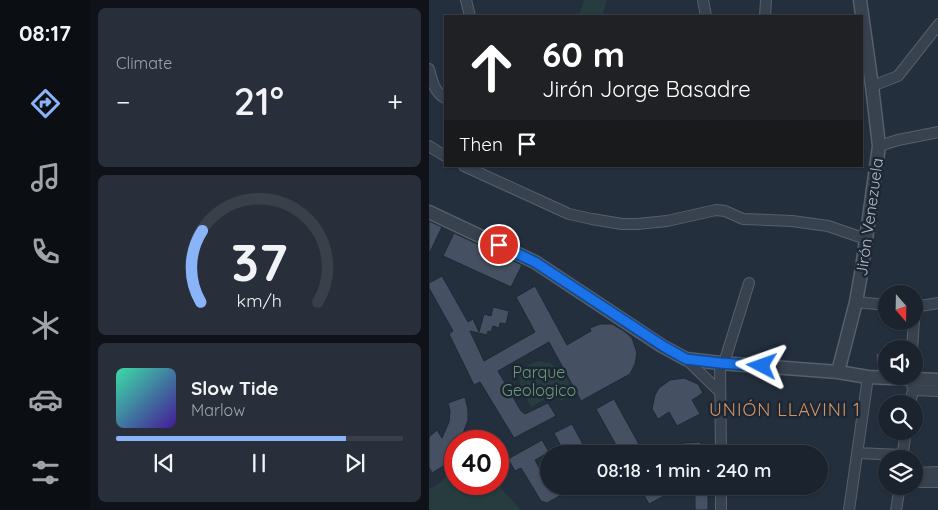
<!DOCTYPE html>
<html lang="en">
<head>
<meta charset="utf-8">
<style>
	:root { --surface:#1b232e; --page:#282f3a; --text:#f1f3f6; --muted:#a0a4aa; --line:#39404a; --accent:#8ab4f8 }
	body { margin:0; font-family:Quicksand,sans-serif; background:var(--page); color:var(--text); height:100vh; display:flex; flex-direction:column; font-size:19px; white-space:nowrap }
	* { box-sizing:border-box; margin:0 }
	p { font-size:16px; color:var(--muted) }
	.icon { flex:none; width:28px; height:28px; fill:none; stroke:currentColor; stroke-width:2; stroke-linecap:round; stroke-linejoin:round }
	.map { position:relative; flex:1; overflow:hidden }
	.side { display:flex; flex-direction:column; gap:8px; padding:8px; background:#0f1319; width:339px }
	.side>* { flex:none }
	.guide { position:absolute; left:15px; top:15px; width:419px; height:152px; border-radius:0px; box-shadow:0 1px 4px #0004,0 0 0 1px var(--line); background:#202124; color:#fff; overflow:hidden }
	.needle { width:32px; rotate:160deg }
	.buttons { position:absolute; left:449px; top:285px; display:grid; gap:10px }
	.buttons a { display:grid; place-items:center; width:45px; height:45px; border-radius:50%; background:var(--surface); box-shadow:0 1px 4px #0004,0 0 0 1px var(--line); font-size:25px }
	.speed { position:absolute; left:15px; top:430px; display:flex; gap:10px; font-size:25px; font-weight:700; text-align:center }
	.speed>* { display:grid; place-content:center; width:65px; height:65px; border-radius:50%; background:var(--surface); box-shadow:0 1px 4px #0004,0 0 0 1px var(--line); line-height:1 }
	.speed .limit { border:8px solid #d22; background:#fff; color:#111 }
	.pin { position:absolute; display:grid; place-items:center; width:42px; height:42px; color:#fff; margin:-21px; border:2px solid #fff; border-radius:50%; box-shadow:0 1px 5px #0007 }
	.me { position:absolute; width:55px; margin:-28px; rotate:274deg; stroke-linejoin:round; filter:drop-shadow(0 0 4px #0008) }
	.turn { display:flex; align-items:center; gap:18px; height:105px; padding:0 15px; font-size:22px }
	.turn .icon { width:65px; height:65px; stroke-width:2.5 }
	.turn b { display:block; font-size:35px; line-height:42px }
	.then { display:flex; align-items:center; height:48px; padding:0 15px; background:#0003; gap:10px; font-size:19px }
	.big { font-size:38px; font-weight:600; line-height:1.1 }
	.side .tile { flex:1; display:flex; flex-direction:column; justify-content:center; gap:8px; min-width:0; padding:0 18px; border-radius:8px; background:var(--page) }
	.side .dial { align-items:center; gap:0 }
	.dial svg { height:130px; overflow:visible; fill:none; stroke:var(--line); stroke-width:7; stroke-linecap:round; text-anchor:middle }
	.dial text { fill:var(--text); stroke:none }
	.song { display:flex; align-items:center; gap:15px }
	.cover { width:60px; height:60px; border-radius:8px; background:linear-gradient(135deg,hsl(160 70% 55%),hsl(260 70% 35%)) }
	.played { height:5px; border-radius:2px; background:linear-gradient(90deg,var(--accent) 80%,var(--line) 80%) }
	.keys { display:flex; justify-content:space-around; direction:ltr }
	.heat { display:flex; justify-content:space-between; align-items:center; font-size:28px; direction:ltr }
	.trip { position:absolute; left:111px; top:445px; width:288px; height:50px; border-radius:25px; background:var(--surface); box-shadow:0 1px 4px #0004,0 0 0 1px var(--line); font-weight:600; line-height:50px; text-align:center }
	main { display:flex; flex:1; min-height:0 }
	.dock { display:flex; flex-direction:column; width:90px; justify-content:space-around; align-items:center; background:#0b0e12; color:var(--muted) }
	.dock .icon { width:35px; height:35px }
	.dock .active { color:var(--accent) }
	.dock b { font-size:22px; color:var(--text) }
	.map>svg:first-child { display:block }
</style>
</head>
<body>
<main>
<nav class="dock">
<b>08:17</b>
<svg class="icon active" aria-label="directions" viewBox="0 0 24 24"><path d="M12 3l9 9-9 9-9-9zM9 14v-3h6M13 9l2 2-2 2"/></svg>
<svg class="icon" aria-label="music" viewBox="0 0 24 24"><path d="M9 18V5l10-2v13"/><circle cx="6" cy="18" r="3"/><circle cx="16" cy="16" r="3"/></svg>
<svg class="icon" aria-label="phone" viewBox="0 0 24 24"><path d="M5 4h4l2 5-3 2q2 4 5 5l2-3 5 2v4C11 20 4 13 5 4z"/></svg>
<svg class="icon" aria-label="climate" viewBox="0 0 24 24"><path d="M12 3v18M4 7l16 10M4 17L20 7"/></svg>
<svg class="icon" aria-label="car" viewBox="0 0 24 24"><path d="M5 17H2v-5l4-1 3-4h7l3 4 3 1v5h-3M9 17h6M6 11h13"/><circle cx="7" cy="17" r="2"/><circle cx="17" cy="17" r="2"/></svg>
<svg class="icon" aria-label="filters" viewBox="0 0 24 24"><path d="M4 7h16M4 17h16"/><circle cx="9" cy="7" r="2"/><circle cx="15" cy="17" r="2"/></svg>
</nav>
<section class="side">
<div class="tile"><p>Climate</p>
<div class="heat"><a>−</a><b class="big">21°</b><a>+</a></div>
</div>
<div class="tile dial"><svg viewBox="0 0 100 80">
<path d="M14 69A42 42 0 1 1 86 69"/>
<path d="M14 69A42 42 0 0 1 15 25" stroke="#8ab4f8"/>
<text x="50" y="56" font-size="32" font-weight="700">37</text>
<text x="50" y="72" font-size="11">km/h</text>
</svg></div>
<div class="tile">
<div class="song"><i class="cover"></i><div><b>Slow Tide</b><p>Marlow</p></div></div>
<div class="played"></div>
<div class="keys"><svg class="icon" aria-label="previous" viewBox="0 0 24 24"><path d="M18 5L8 12l10 7zM5 5v14"/></svg><svg class="icon" aria-label="pause" viewBox="0 0 24 24"><path d="M8 5v14M16 5v14"/></svg><svg class="icon" aria-label="next" viewBox="0 0 24 24"><path d="M6 5l10 7-10 7zM19 5v14"/></svg></div>
</div>
</section>
<div class="map">
<svg width="510" height="510" viewBox="0 0 510 510">
	<rect width="100%" height="100%" fill="#242f3e"/>
	<path fill="#263c3f" d="M155,0H178L173,16H150Z
		M109,361C134,364 134,373 146,393L132,401L127,393L102,407C91,388 81,370 109,361Z
		M26,469V484H68L92,510H0V489L7,486Z"/>
	<path fill="#455162" stroke="#1f2835" d="M0,221L13,227L0,254Z
		M25,233L93,265L82,287L14,256Z
		M13,276L39,322L44,319L50,332L55,314L62,316L64,307L80,311L77,324L71,323L70,328L64,326L62,332L59,331L58,335L41,331L55,361L106,332L87,297L106,286L138,345L162,331L161,328L171,324H183L195,331L203,338L208,353L206,364L201,374L152,401L120,342L69,371L92,411L96,414L119,403L127,416L85,438L51,382L45,385L20,334L24,331L0,288V283Z
		M447,353L458,354V364H447Z
		M255,378L269,384L274,393L263,400L271,414L248,426L240,412L229,419L223,409L226,395L230,388L241,380Z
		M36,397L39,410V420L31,441H26V449L22,454L26,459L3,473L0,467V437L8,430L13,438L20,422L21,411L19,403Z
		M185,399L212,448L215,454H192L167,409Z
		M143,424L159,454H136L125,433Z
		M113,440L120,452L106,460L120,486H148L118,503L112,501L92,468L86,471L79,459Z
		M272,442L271,454H252L253,446L255,443Z
		M210,486H232L237,495L220,504Z
		M279,489V510H266V490Z"/>
	<g fill="none" stroke-linecap="round" stroke-linejoin="round">
		<defs>
			<path id="minor" d="M37,0L41,16
				M274,0L277,16
				M336,16L337,0
				M0,69C3,80 5,92 16,98
				M443,86L469,76L510,24
				M0,146L16,156
				M450,146L469,140L510,132
				M35,166L140,214L163,219L193,224H208L238,221L287,210L296,211L314,219L363,221L399,226L437,239
				M427,302L458,305
				M485,307L510,303
				M483,349L485,321
				M257,359L291,392
				M291,363L292,454
				M295,363L320,283
				M484,390L510,391
				M481,404L484,390L482,376
				M428,453L473,455
				M473,459L477,431
				M485,473L510,472
				M485,482H510
				M292,486V510
				M420,510L439,377
				M467,510L471,486"/>
			<path id="tertiary" d="M0,212L106,262L233,346L257,359L291,363L409,372L439,377L510,380
				M409,372L427,302L433,268L450,146L443,86L431,0"/>
		</defs>
		<use href="#minor" stroke="#565f6c" stroke-width="12"/>
		<use href="#tertiary" stroke="#565f6c" stroke-width="15"/>
		<use href="#minor" stroke="#38414e" stroke-width="10"/>
		<use href="#tertiary" stroke="#38414e" stroke-width="12"/>
	</g>
	<g fill="none" stroke-linecap="round" stroke-linejoin="round">
		<defs>
			<path id="route" d="M70,245L106,262L234,346L257,359L291,363L333,366"/>
		</defs>
		<use href="#route" stroke="#114b97" stroke-width="12"/>
		<use href="#route" stroke="#1a73e8" stroke-width="9"/>
	</g>
	<g text-anchor="middle" stroke-width="5" stroke-linejoin="round" paint-order="stroke">
		<g font-size="16" fill="#b4bcc9" stroke="#1d2633">
			<text transform="translate(440 217) rotate(-82)" y="6">Jirón Venezuela</text>
		</g>
		<g font-size="16" fill="#6b9a76" stroke="#1d2633">
			<text x="110" y="378">Parque<tspan x="110" dy="18">Geologico</tspan></text>
		</g>
		<g font-size="18" letter-spacing="1" fill="#d59563" stroke="#1d2633">
			<text x="356" y="416">UNIÓN LLAVINI 1</text>
		</g>
	</g>
</svg>
<div class="buttons">
<a><svg class="needle" viewBox="-14 -14 28 28"><path d="M0-13l5 13h-10z" fill="#e53935"/><path d="M0 13l5-13h-10z" fill="#a0a4aa"/></svg></a>
<a><svg class="icon" aria-label="sound" viewBox="0 0 24 24"><path d="M4 9h4l5-4v14l-5-4H4zM17 9q2 3 0 6"/></svg></a>
<a><svg class="icon" aria-label="search" viewBox="0 0 24 24"><circle cx="10" cy="10" r="6"/><path d="M15 15l6 6"/></svg></a>
<a><svg class="icon" aria-label="layers" viewBox="0 0 24 24"><path d="M12 4l9 5-9 5-9-5zM3 14l9 5 9-5"/></svg></a>
</div>
<div class="speed"><div class="limit">40</div></div>
<div class="pin" style="left:70px;top:245px;background:#d93025"><svg class="icon" aria-label="arrive" viewBox="0 0 24 24"><path d="M6 21V4h12l-3 4 3 4H6"/></svg></div>
<svg class="me" style="left:333px;top:366px" viewBox="-20 -20 40 40"><path d="M0-17L14 15 0 8-14 15z" fill="#1a73e8" stroke="#fff" stroke-width="4"/></svg>
<div class="trip">08:18 · 1 min · 240 m</div>
<div class="guide">
<div class="turn"><svg class="icon" aria-label="ahead" viewBox="0 0 24 24"><path d="M12 20V5M6 11l6-6 6 6"/></svg><div><b>60 m</b>Jirón Jorge Basadre</div></div>
<div class="then">Then<svg class="icon" aria-label="arrive" viewBox="0 0 24 24"><path d="M6 21V4h12l-3 4 3 4H6"/></svg></div>
</div>
</div>
</main>
</body>
</html>
